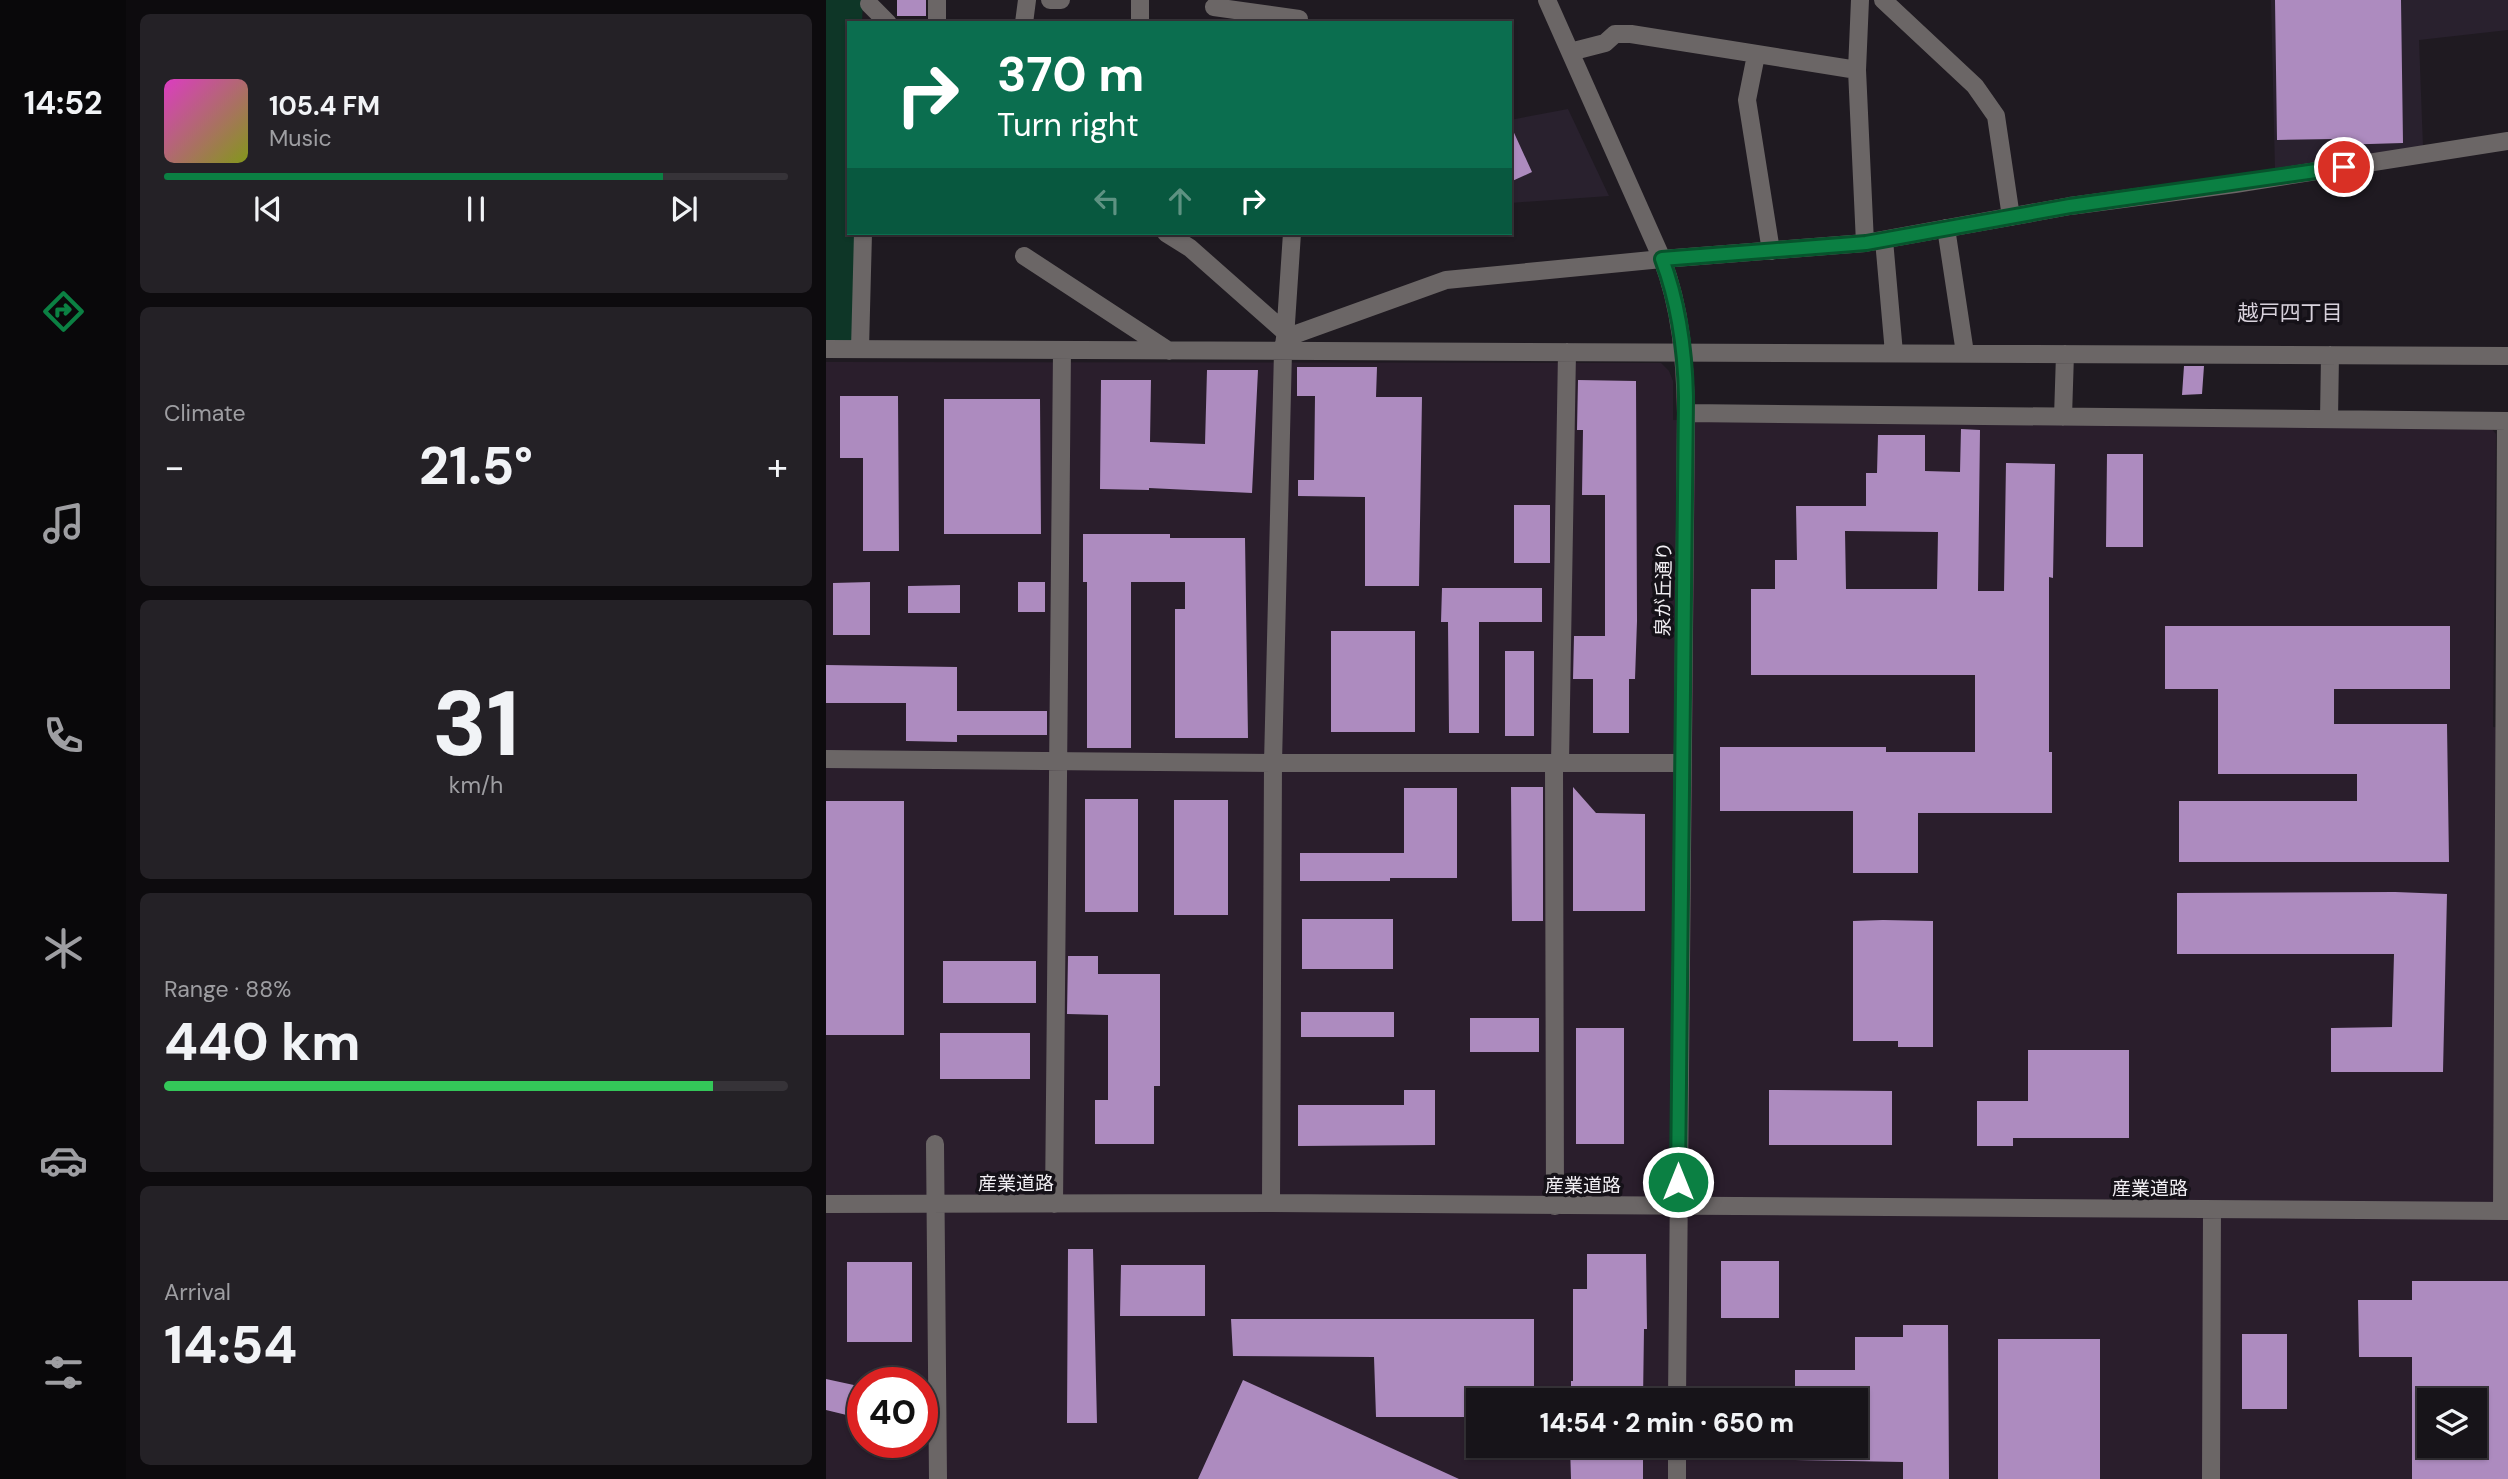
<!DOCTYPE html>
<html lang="en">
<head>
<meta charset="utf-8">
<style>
	:root { --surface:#171419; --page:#242126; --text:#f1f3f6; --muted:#9e9ea2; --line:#363338; --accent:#0b8043 }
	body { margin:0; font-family:"DM Sans","Noto Sans JP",sans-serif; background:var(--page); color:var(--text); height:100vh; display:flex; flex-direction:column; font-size:26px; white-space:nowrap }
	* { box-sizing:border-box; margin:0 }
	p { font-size:23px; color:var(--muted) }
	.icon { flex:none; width:38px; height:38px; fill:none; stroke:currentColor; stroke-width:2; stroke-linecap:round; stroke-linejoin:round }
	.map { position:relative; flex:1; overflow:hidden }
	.details { display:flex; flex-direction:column; gap:14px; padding:14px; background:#0d0b0e; width:700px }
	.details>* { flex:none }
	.top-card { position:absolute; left:21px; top:21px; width:665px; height:214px; border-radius:0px; box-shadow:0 2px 5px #0004,0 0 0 2px var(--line); background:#0b6e4f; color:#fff; overflow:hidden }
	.controls { position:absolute; left:1591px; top:1388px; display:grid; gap:14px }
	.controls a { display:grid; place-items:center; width:70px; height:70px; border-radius:0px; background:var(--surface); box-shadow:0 2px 5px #0004,0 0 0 2px var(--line); font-size:35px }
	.speed { position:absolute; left:21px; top:1367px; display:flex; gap:14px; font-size:35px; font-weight:700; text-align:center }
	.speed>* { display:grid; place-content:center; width:91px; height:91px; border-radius:50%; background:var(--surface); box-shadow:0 2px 5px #0004,0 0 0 2px var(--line); line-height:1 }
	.speed .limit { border:10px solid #d22; background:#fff; color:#111 }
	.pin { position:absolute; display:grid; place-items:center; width:60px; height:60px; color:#fff; margin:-30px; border:4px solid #fff; border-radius:50%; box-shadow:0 2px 7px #0007 }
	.me { position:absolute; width:77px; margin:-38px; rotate:0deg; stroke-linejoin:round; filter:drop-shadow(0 0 5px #0008) }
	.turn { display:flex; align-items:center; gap:24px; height:147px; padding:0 35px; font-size:32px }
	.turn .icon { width:91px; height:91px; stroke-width:2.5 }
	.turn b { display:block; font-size:49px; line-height:60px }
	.lanes { display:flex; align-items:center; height:66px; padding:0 35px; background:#0003; justify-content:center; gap:35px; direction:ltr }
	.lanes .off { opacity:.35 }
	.big { font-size:52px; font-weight:800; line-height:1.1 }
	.details .widget { flex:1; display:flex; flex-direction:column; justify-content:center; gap:10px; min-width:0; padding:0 24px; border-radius:10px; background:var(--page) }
	.details .dial { align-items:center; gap:0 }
	.dial b { font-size:91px; line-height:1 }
	.song { display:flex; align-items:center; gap:21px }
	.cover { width:84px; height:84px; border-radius:10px; background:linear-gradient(135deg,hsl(310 70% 55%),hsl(70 70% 35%)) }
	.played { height:7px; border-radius:4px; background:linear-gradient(90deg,var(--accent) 80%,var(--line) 80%) }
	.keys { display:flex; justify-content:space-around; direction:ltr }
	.heat { display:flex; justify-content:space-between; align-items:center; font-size:38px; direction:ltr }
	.charge { height:10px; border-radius:5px; background:linear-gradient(90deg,#34c759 88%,var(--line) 0) }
	.trip { position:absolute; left:640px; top:1388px; width:402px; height:70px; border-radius:0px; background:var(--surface); box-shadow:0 2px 5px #0004,0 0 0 2px var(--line); font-weight:800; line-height:70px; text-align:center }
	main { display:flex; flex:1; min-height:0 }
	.menu { display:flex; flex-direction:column; width:126px; justify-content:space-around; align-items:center; background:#09080a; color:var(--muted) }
	.menu .icon { width:49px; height:49px }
	.menu .current { color:var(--accent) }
	.menu b { font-size:32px; color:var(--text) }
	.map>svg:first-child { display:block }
</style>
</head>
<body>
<main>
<nav class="menu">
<b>14:52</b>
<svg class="icon current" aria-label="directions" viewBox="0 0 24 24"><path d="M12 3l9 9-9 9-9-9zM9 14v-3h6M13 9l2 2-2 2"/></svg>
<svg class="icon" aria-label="music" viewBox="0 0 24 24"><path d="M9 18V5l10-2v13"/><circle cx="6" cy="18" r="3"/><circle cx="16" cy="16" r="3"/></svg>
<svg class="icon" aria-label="phone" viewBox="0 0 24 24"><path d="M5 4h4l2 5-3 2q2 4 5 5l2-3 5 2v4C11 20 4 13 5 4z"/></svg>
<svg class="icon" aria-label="climate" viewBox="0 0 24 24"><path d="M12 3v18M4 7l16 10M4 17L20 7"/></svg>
<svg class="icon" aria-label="car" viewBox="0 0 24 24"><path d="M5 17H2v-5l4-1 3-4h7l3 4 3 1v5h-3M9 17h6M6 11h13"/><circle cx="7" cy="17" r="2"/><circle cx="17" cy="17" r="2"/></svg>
<svg class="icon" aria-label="filters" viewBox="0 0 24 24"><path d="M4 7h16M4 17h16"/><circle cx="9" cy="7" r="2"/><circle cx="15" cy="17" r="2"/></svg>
</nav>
<section class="details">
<div class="widget">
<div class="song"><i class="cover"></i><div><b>105.4 FM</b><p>Music</p></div></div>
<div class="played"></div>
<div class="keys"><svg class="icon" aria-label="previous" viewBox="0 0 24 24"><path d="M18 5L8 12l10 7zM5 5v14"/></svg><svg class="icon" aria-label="pause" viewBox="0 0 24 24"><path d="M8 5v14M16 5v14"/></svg><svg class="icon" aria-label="next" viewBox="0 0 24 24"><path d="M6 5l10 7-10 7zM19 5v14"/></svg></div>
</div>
<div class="widget"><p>Climate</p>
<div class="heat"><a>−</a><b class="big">21.5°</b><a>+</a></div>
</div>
<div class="widget dial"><b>31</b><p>km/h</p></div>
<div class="widget"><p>Range · 88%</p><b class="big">440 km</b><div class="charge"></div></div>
<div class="widget"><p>Arrival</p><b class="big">14:54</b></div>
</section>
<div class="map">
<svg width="1682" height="1479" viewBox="0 0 1682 1479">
	<rect width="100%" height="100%" fill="#1f1a21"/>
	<path fill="#29212e" d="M1445,0H1682V30L1593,40L1597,147L1449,170Z
		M742,109L783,196L684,203V120Z"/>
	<path fill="#2a1e2c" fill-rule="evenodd" d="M0,362L835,363L843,371L847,381V420L1665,428L1670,434L1667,727L1682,728V1479H0ZM37,1382H96V1442H37ZM653,1400H1031V1446H653ZM1603,1400H1648V1446H1603Z"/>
	<path fill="#0e3627" d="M0,0H37L36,23H23V233H32L29,342H0Z"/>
	<path fill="#ad8bbf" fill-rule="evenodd" d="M71,0H100V16H71Z
		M1449,0H1575L1577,143L1510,145L1508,139L1451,140Z
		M684,124L706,172L684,182Z
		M1358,366H1378L1376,394L1356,395Z
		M471,367H551L550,397H596L593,586H539V497L472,496V480H488L489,396H471Z
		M381,370H432L426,493L323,488V490L274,489L275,380H325L324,442L379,444Z
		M752,380L810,381L811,621L809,679H803V733H767V679H747L748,636H779V495H756L757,430H751Z
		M14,396H72L73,551H37V458H14Z
		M118,399H214L215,534H118Z
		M1135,429L1154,430L1152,591H1178L1180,463L1229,464L1227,578L1223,577V752H1226V813H1092V873H1027V811H894V747H1060V752H1149V675H925V589H949V560H971L970,506H1040V473H1051L1052,435H1099V471L1134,472ZM1019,531L1112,532L1111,589H1020Z
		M1281,454H1317V547H1280Z
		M688,505H724V563H688Z
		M257,534H344V538H419L422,738H349V609H359V582H305V748H261V582H257Z
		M44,582V635H7V583Z
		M192,582H219V612H192Z
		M134,585V613H82V586Z
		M616,588H716V622H653V733H623L622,622H615Z
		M1339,626H1624V689H1508V724H1621L1623,862H1353V801H1531V774H1392V689H1339Z
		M505,631H589V732H505Z
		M679,651H708V736H679Z
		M0,665L131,667V711H221V735H131V742L80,741V703H0Z
		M685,787H717V921H686Z
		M747,787L770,813L819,814V911H747Z
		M578,788H631V878H564V881H474V853H578Z
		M259,799H312V912H259Z
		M348,800H402V915H348Z
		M0,801H78V1035H0Z
		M1569,892L1621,894L1617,1072H1505V1028L1566,1027L1568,954H1351V893Z
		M476,919H567V969H476Z
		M1057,920L1107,921V1047H1072V1041H1027V921Z
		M242,956H272V974H334V1086H328V1144H269V1100H282V1015L241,1014Z
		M117,961H210V1003H117Z
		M475,1012H568V1037H475Z
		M644,1018H713V1052H644Z
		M750,1028H798V1144H750Z
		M114,1033H204V1079H114Z
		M1202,1050H1303V1138H1187V1146H1151V1101H1202Z
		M578,1090H609V1145L472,1146V1105H578Z
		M943,1090L1066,1091V1145H943Z
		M242,1249H267L271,1423H241Z
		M761,1254H820L821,1329H818L817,1400H745V1381H747V1289H761Z
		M895,1261H953V1318H895Z
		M21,1262H86V1342H21Z
		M295,1265H379V1316H294Z
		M1586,1281H1682V1479H1586V1357H1533L1532,1300H1586ZM1603,1400H1648V1446H1603Z
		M405,1319H708V1400H653V1417H550L548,1357L407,1356Z
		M1077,1325H1122L1123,1479H1077V1462L969,1460V1446H1031V1400H969V1370H1029V1337H1077Z
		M1416,1334H1461V1409H1416Z
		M1172,1339H1274V1479H1172Z
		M0,1379L37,1387V1419L0,1410Z
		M417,1380L552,1442L633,1479H372Z
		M744,1446H817V1479H745Z"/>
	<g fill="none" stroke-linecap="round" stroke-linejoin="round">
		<path stroke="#6b6666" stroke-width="18" d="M224,0H235
			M721,0L836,259C855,309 859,360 860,413L851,1400
			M1034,0L1031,70L1039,243
			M1057,0L1149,86L1170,116L1185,217
			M43,4L62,23
			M388,7L473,19
			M111,23V0
			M198,23L201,0
			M314,23V0
			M744,52L779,43L789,34H805L1031,70
			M930,55L921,100L945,251
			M1120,228L1139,353
			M340,233L364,248L459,332
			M1058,240L1068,353
			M198,256L343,351
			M459,338L466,233
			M0,349L1682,356
			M34,349L37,233
			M860,413L1682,421
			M1237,417L1239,354
			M1503,419L1504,355
			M0,759L447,763H856
			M728,763L729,1206
			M734,763L741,352
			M109,1144L112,1479
			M445,1203L447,763L457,351L459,338L620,280L836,259L1039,243L1244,206L1409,184L1682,141
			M0,1204L445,1203L1682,1211
			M228,1204L236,350
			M1676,1211L1680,421
			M851,1479V1446
			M1385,1479L1386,1210"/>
	</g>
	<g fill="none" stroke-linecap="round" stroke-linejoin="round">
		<defs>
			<path id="route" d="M852,1182L860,397C859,349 853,304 836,259L1040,243L1244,206L1518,167"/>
		</defs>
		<use href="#route" stroke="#07532c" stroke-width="18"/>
		<use href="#route" stroke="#0b8043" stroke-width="12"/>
	</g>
	<g text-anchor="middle" stroke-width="7" stroke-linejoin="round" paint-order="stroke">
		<g font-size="19" fill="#f1eef3" stroke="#151118">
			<text transform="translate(837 589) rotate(-89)" y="7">泉が丘通り</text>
			<text x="190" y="1190">産業道路</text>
			<text x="757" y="1192">産業道路</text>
			<text x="1324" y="1195">産業道路</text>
		</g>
		<g font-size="21" fill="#d8d2dc" stroke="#151118">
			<text x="1464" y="320">越戸四丁目</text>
		</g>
	</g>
</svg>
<div class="controls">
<a><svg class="icon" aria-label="layers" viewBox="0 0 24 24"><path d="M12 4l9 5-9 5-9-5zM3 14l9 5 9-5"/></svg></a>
</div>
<div class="speed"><div class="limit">40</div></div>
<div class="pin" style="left:1518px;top:167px;background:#d93025"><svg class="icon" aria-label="arrive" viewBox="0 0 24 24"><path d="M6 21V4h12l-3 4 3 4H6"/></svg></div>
<svg class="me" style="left:852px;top:1182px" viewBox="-20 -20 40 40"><circle r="17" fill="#0b8043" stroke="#fff" stroke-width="3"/><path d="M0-11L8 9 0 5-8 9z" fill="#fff"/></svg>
<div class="trip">14:54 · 2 min · 650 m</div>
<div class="top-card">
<div class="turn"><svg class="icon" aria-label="right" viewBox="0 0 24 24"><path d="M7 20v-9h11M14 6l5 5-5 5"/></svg><div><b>370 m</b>Turn right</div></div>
<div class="lanes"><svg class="icon off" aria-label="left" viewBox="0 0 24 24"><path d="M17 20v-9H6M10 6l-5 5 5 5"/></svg><svg class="icon off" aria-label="ahead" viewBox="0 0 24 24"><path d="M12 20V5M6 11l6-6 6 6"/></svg><svg class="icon" aria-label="right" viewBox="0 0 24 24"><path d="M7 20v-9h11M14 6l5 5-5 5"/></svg></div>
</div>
</div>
</main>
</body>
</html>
